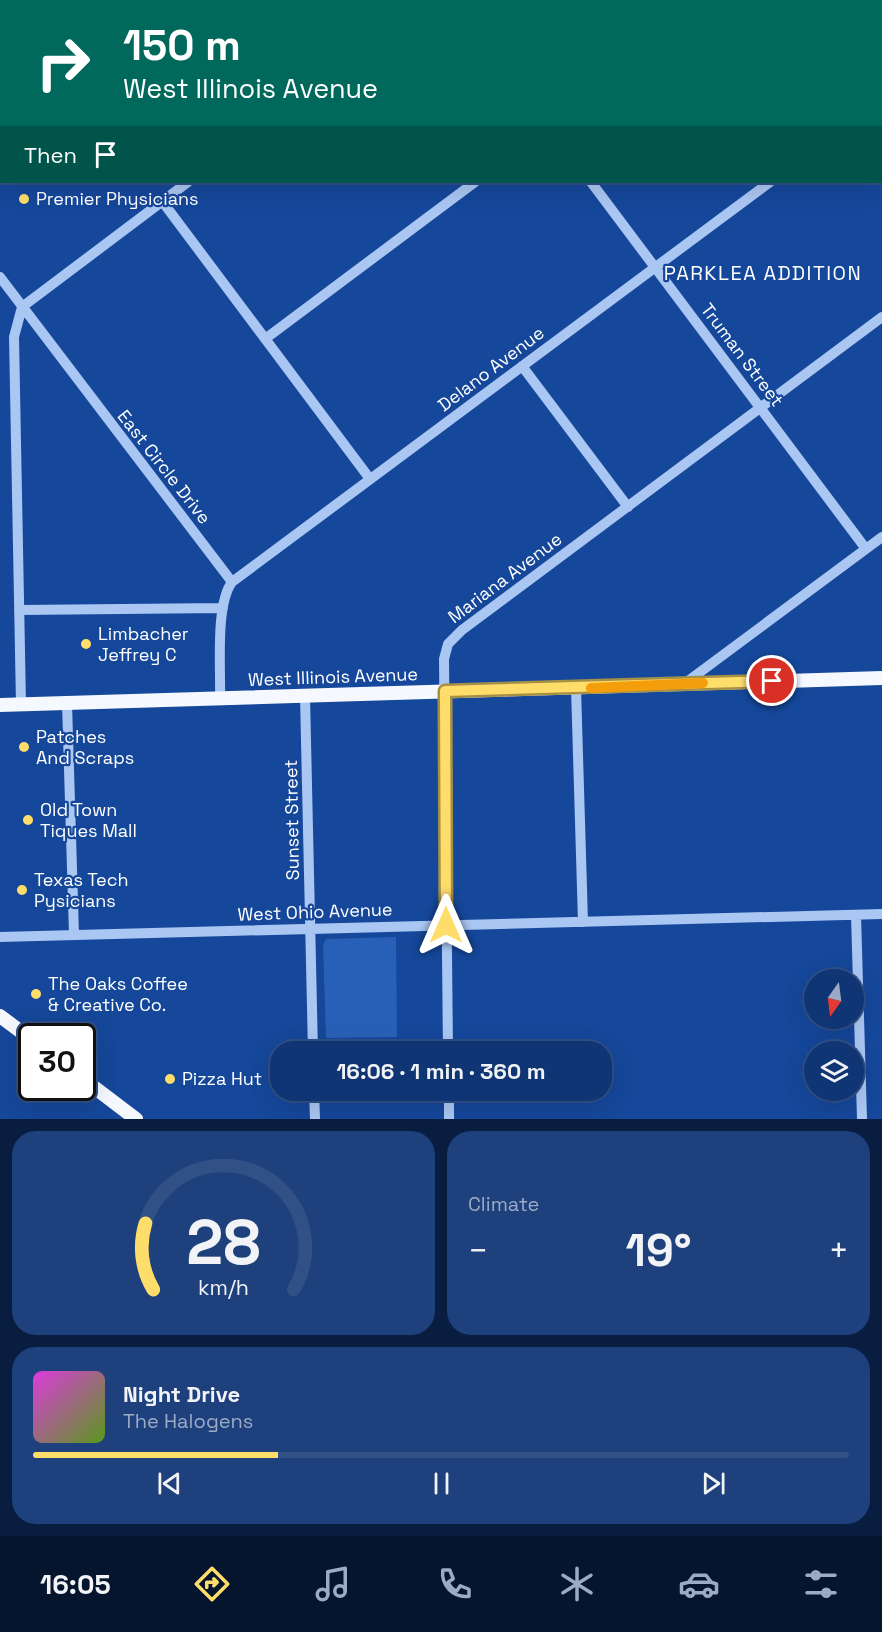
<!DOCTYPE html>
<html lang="en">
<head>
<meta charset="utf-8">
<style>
	:root { --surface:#103574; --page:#1e407c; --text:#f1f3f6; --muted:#9cabc5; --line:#305086; --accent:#ffdd6b }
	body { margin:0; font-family:"Space Grotesk",sans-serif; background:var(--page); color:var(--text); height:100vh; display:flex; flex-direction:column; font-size:22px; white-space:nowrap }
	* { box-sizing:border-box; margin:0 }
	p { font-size:20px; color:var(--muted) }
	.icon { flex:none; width:33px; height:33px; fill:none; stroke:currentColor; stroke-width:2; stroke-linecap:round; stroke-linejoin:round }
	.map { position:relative; height:1119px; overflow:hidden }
	.panel { display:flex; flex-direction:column; gap:12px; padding:12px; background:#091d40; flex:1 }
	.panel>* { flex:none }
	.hud { position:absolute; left:0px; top:0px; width:882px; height:183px; box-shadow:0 6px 24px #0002,0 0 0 2px var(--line); background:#00695c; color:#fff; overflow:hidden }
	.needle { width:39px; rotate:194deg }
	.fabs { position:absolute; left:804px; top:969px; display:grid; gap:12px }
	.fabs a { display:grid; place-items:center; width:60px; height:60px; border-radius:50%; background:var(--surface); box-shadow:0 6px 24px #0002,0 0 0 2px var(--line); font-size:30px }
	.speed { position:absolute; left:18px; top:1023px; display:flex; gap:12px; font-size:30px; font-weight:700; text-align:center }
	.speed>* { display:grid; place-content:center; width:78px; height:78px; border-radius:50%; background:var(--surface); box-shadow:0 6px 24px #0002,0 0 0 2px var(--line); line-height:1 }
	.speed .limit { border:3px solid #111; border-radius:9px; background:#fff; color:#111 }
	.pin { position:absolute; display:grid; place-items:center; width:51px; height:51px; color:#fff; margin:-26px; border:3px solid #fff; border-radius:50%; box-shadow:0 2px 6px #0007 }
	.me { position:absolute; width:66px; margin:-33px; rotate:0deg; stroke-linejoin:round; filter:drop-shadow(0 0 4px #0008) }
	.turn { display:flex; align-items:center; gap:21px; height:126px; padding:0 24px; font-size:27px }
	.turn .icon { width:78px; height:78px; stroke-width:2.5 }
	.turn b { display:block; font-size:42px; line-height:51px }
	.then { display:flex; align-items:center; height:57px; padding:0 24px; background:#0003; gap:12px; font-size:22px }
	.big { font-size:45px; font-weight:700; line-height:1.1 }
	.panel .card { flex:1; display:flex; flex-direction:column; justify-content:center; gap:9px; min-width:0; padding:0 21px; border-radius:24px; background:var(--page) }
	.panel .dial { align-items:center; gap:0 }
	.dial svg { height:156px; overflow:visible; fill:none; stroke:var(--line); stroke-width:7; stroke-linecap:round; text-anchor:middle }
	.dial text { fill:var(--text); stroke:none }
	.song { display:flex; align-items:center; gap:18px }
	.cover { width:72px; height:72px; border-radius:9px; background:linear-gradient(135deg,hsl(300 70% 55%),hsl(90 70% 35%)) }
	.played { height:6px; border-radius:3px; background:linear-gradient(90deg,var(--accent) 30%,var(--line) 30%) }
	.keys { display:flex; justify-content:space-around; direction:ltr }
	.heat { display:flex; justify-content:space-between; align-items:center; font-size:33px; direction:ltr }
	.panel .tiles { flex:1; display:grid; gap:12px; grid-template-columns:1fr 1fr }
	.card:last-child { grid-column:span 2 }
	.trip { position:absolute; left:270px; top:1041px; width:342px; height:60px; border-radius:24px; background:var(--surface); box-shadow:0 6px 24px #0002,0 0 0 2px var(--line); font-weight:700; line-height:60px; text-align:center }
	.tab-bar { display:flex; height:96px; justify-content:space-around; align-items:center; background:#06152e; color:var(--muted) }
	.tab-bar .icon { width:42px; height:42px }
	.tab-bar .active { color:var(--accent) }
	.tab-bar b { font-size:27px; color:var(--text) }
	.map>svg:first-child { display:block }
</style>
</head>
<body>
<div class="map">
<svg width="882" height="1119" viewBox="0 0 882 1119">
	<rect width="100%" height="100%" fill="#15479a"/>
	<path fill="#2960b7" d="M396,937L397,1037L326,1038L323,945L326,939Z"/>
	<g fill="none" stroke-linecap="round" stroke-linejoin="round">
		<path stroke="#aac6f2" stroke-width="10" d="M102,0L103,2
			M286,0V2
			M456,0L457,2
			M789,0L790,2
			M427,2L429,0
			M717,2L719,0
			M880,99L882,98
			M880,122L882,124
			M591,182L866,549
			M162,201L370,479
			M0,277L232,582C215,605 221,669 220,698
			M265,339L475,182
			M522,366L628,507
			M232,582L770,182
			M19,610L223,608
			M684,684L882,537
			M576,688L583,922
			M305,696L313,1052
			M67,703L74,935
			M21,704L14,337L22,307L188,182
			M856,915L862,1119
			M0,937L882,914
			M448,1052L444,659L448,644L462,630L882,317
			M314,1090L315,1119
			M449,1090V1119"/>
		<path stroke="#f5f8ff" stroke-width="14" d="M160,2L162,0
			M0,125L2,124
			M0,705L882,678
			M0,1016L32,1040
			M82,1078L136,1119"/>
	</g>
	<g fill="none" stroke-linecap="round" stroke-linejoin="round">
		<defs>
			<path id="route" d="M446,925L445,691L772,681"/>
		</defs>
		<use href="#route" stroke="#a69046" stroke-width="15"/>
		<use href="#route" stroke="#ffdd6b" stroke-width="10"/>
		<path stroke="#f59e0b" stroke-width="10" d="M591,688L703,683"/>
	</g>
	<g fill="#ffdd6b" stroke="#15479a" stroke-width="2">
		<circle cx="24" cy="199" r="6"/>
		<circle cx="86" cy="644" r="6"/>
		<circle cx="24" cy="747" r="6"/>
		<circle cx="28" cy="820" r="6"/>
		<circle cx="22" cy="890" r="6"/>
		<circle cx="36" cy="994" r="6"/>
		<circle cx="170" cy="1079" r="6"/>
	</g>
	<g text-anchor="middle" stroke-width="4.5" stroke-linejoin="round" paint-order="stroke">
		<g font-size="18" fill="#fff" stroke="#15479a" text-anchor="start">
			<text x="36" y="205">Premier Physicians</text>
			<text x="98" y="640">Limbacher<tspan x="98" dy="21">Jeffrey C</tspan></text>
			<text x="36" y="743">Patches<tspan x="36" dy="21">And Scraps</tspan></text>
			<text x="40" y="816">Old Town<tspan x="40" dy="21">Tiques Mall</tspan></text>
			<text x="34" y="886">Texas Tech<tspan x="34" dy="21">Pysicians</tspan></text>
			<text x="48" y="990">The Oaks Coffee<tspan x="48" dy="21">&amp; Creative Co.</tspan></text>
			<text x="182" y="1085">Pizza Hut</text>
		</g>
		<g font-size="18" fill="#fff" stroke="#15479a">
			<text transform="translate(742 355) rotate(53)" y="6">Truman Street</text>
			<text transform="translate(491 369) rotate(-37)" y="6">Delano Avenue</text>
			<text transform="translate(164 467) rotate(52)" y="6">East Circle Drive</text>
			<text transform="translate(505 578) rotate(-37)" y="6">Mariana Avenue</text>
			<text transform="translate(333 677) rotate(-2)" y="6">West Illinois Avenue</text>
			<text transform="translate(292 820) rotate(-91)" y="6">Sunset Street</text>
			<text transform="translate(315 912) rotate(-2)" y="6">West Ohio Avenue</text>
		</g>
		<g font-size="20" letter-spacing="1.5" fill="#fff" stroke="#15479a">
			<text x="763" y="280">PARKLEA ADDITION</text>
		</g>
	</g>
</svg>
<div class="fabs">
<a><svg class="needle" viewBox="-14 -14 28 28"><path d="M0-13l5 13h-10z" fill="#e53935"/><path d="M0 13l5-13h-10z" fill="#9cabc5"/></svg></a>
<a><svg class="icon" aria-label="layers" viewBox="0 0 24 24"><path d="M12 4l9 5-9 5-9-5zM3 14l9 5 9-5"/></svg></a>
</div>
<div class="speed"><div class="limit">30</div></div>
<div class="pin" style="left:772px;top:681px;background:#d93025"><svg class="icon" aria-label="arrive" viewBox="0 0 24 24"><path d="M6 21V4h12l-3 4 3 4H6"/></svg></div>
<svg class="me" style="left:446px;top:925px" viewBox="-20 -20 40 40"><path d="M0-17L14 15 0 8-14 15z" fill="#ffdd6b" stroke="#fff" stroke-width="4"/></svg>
<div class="trip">16:06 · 1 min · 360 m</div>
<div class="hud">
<div class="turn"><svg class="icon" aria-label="right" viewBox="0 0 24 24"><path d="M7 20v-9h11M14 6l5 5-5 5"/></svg><div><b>150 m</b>West Illinois Avenue</div></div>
<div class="then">Then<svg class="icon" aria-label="arrive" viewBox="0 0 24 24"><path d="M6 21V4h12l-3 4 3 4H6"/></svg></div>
</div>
</div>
<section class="panel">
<div class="tiles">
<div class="card dial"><svg viewBox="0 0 100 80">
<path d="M14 69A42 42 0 1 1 86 69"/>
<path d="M14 69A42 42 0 0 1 10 35" stroke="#ffdd6b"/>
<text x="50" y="56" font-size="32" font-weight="700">28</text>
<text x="50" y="72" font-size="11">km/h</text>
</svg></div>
<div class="card"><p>Climate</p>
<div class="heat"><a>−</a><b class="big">19°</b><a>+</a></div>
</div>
<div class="card">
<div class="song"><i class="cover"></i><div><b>Night Drive</b><p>The Halogens</p></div></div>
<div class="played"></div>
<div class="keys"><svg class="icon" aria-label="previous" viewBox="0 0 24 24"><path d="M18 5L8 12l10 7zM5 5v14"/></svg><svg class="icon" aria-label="pause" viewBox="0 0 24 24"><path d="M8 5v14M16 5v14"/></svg><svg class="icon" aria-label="next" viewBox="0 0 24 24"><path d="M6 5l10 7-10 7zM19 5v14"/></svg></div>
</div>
</div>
</section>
<nav class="tab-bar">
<b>16:05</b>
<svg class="icon active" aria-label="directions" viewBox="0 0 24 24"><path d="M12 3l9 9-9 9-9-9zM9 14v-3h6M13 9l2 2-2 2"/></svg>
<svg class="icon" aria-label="music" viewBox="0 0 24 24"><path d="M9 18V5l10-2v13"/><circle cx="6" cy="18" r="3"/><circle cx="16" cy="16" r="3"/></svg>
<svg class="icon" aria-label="phone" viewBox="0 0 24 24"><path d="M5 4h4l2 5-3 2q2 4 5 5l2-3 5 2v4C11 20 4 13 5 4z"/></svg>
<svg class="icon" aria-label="climate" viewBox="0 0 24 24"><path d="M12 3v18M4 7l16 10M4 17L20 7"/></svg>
<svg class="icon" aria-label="car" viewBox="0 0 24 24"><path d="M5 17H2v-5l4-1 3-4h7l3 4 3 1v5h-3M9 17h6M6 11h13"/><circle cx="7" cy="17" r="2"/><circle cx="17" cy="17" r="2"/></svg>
<svg class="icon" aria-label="filters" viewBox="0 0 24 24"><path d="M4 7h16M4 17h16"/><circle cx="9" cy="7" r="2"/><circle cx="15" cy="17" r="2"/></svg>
</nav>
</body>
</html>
